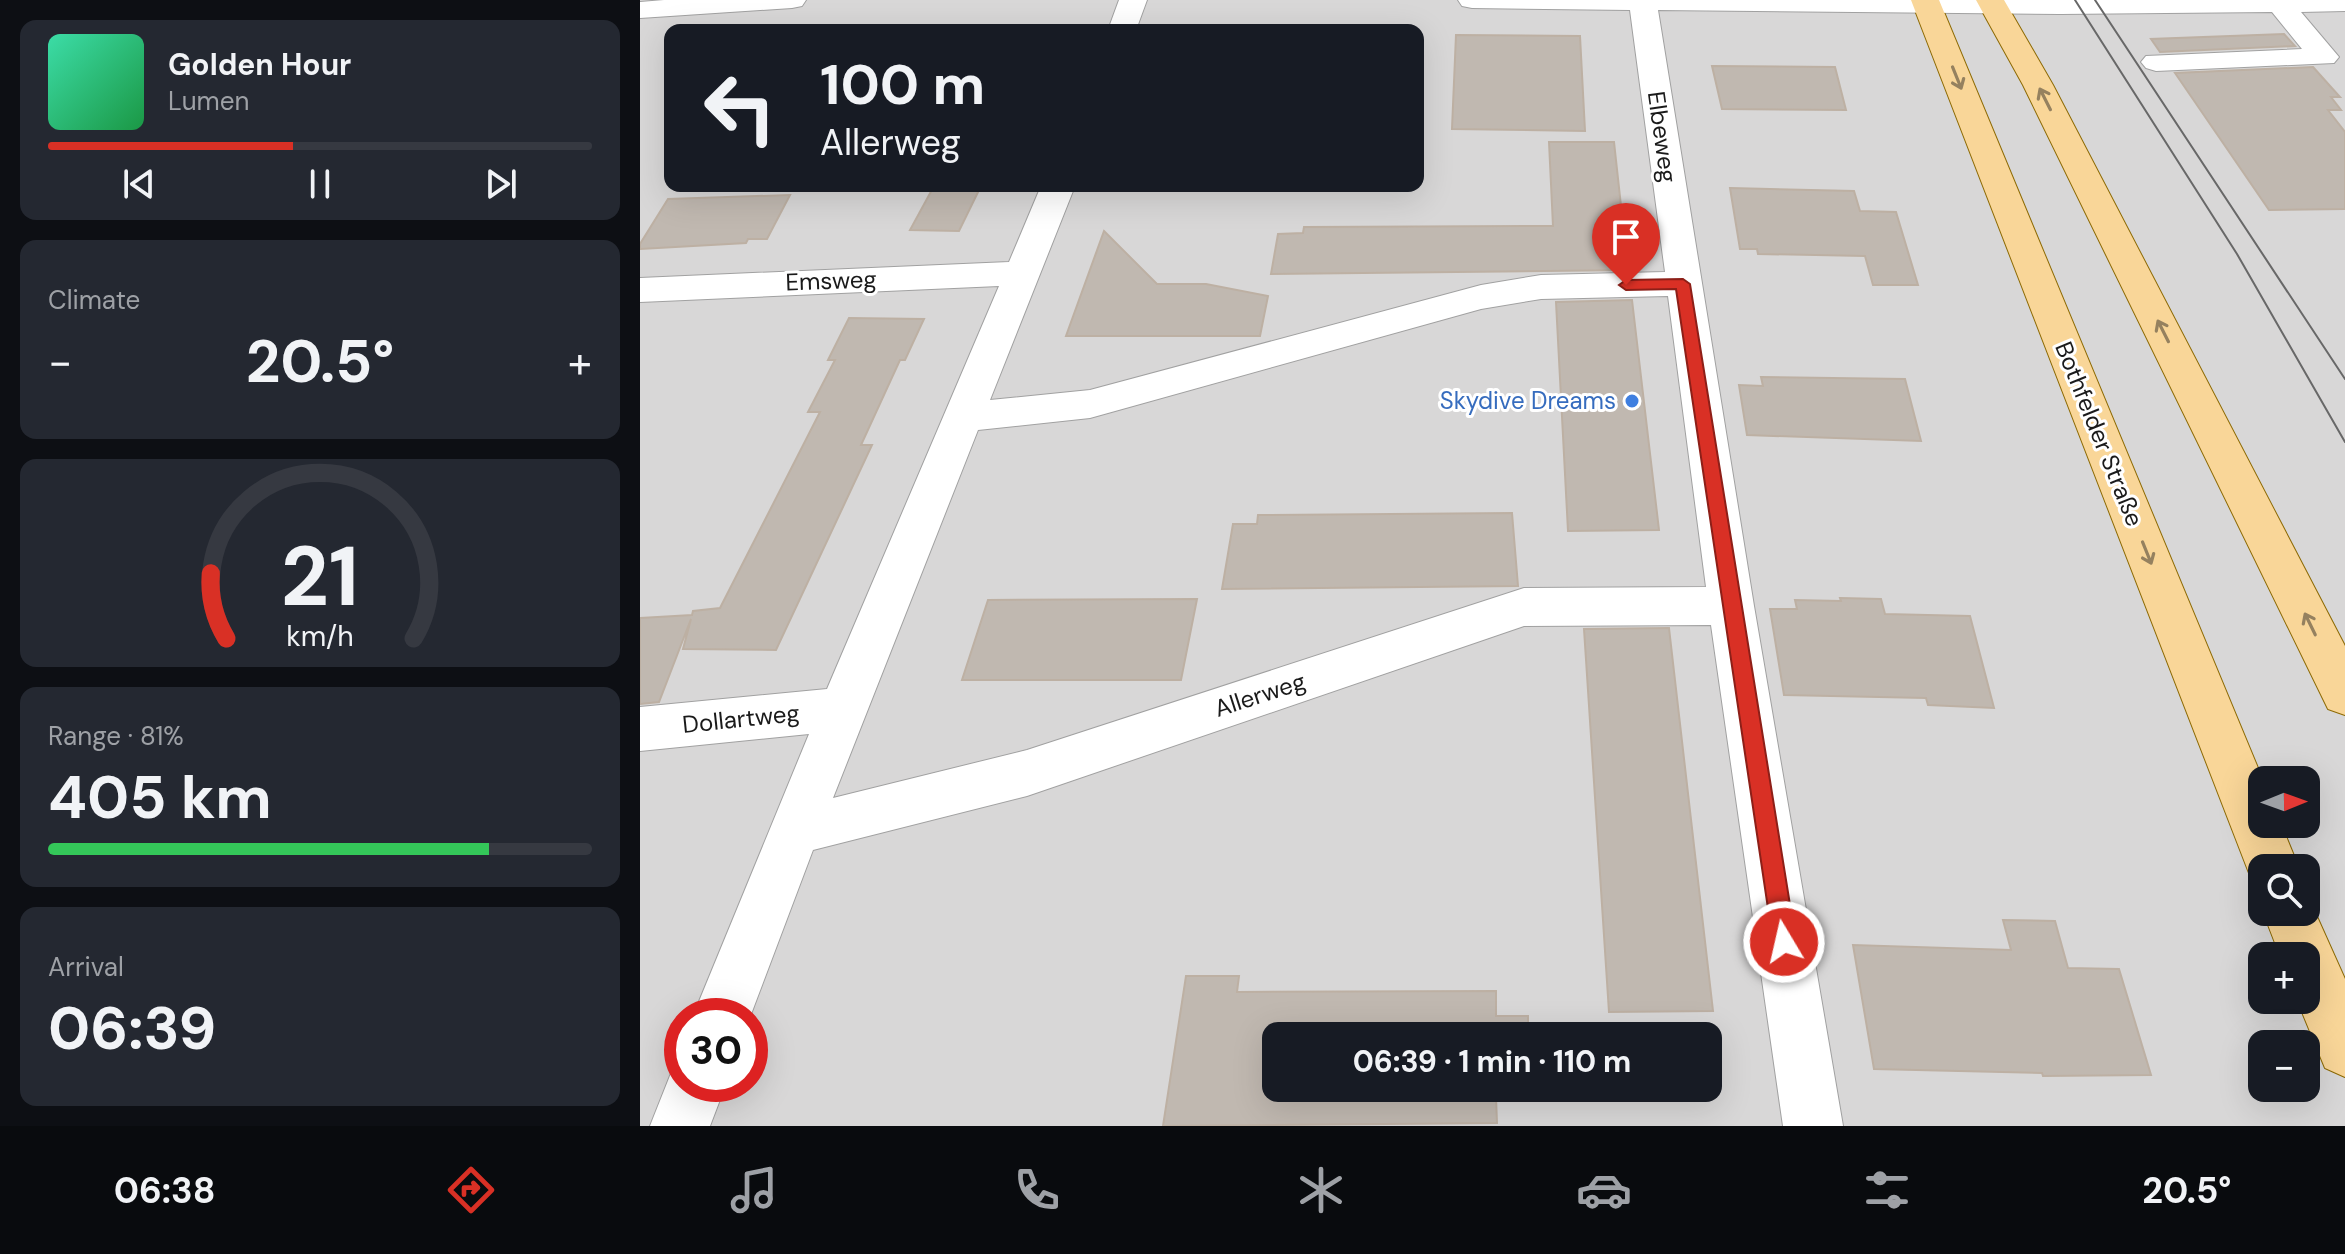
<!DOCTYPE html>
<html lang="en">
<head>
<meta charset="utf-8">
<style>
	:root { --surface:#171b24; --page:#242831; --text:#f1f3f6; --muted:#9ea1a6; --line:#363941; --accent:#d93025 }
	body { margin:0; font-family:"DM Sans",sans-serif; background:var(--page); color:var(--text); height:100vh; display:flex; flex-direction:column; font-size:30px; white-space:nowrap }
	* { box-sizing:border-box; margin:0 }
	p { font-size:26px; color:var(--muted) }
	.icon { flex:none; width:44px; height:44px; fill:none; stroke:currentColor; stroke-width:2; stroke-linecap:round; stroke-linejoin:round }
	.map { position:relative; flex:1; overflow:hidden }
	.drawer { display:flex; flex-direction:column; gap:20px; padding:20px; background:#0d0f14; width:640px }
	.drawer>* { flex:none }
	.top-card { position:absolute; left:24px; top:24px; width:760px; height:168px; border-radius:16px; box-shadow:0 8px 32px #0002; background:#171b24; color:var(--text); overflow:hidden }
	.needle { width:52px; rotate:89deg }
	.buttons { position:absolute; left:1608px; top:766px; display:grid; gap:16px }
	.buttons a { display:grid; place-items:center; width:72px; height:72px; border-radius:16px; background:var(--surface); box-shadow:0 8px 32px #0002; font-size:40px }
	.speed { position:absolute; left:24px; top:998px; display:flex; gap:16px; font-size:40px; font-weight:700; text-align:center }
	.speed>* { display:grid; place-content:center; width:104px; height:104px; border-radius:50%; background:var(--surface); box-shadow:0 8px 32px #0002; line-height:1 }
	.speed .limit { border:12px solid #d22; background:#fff; color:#111 }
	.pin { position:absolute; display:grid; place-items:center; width:68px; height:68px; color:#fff; margin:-82px -34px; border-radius:50% 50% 50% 0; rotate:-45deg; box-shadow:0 0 8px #0007 }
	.pin .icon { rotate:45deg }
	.me { position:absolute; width:88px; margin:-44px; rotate:351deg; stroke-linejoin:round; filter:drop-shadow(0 0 6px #0008) }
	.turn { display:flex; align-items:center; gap:28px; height:168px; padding:0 24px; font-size:36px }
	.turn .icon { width:104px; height:104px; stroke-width:2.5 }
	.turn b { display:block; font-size:56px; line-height:68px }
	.big { font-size:60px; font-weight:700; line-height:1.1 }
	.drawer .card { flex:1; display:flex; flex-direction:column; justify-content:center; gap:12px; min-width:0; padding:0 28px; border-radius:16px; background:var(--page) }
	.drawer .dial { align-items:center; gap:0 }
	.dial svg { height:208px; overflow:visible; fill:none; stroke:var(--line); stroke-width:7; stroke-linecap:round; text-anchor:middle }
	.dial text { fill:var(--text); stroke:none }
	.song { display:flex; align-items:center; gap:24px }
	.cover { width:96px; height:96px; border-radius:12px; background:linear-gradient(135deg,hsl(160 70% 55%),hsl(140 70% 35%)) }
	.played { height:8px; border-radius:4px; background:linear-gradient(90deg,var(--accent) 45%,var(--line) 45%) }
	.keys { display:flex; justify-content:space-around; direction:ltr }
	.heat { display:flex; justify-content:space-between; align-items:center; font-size:44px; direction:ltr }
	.charge { height:12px; border-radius:6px; background:linear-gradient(90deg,#34c759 81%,var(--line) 0) }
	.trip { position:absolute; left:622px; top:1022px; width:460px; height:80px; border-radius:16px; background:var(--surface); box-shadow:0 8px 32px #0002; font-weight:700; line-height:80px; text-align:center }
	.tab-bar { display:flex; height:128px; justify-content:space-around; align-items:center; background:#090b0e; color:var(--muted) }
	.tab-bar .icon { width:56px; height:56px }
	.tab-bar .on { color:var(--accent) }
	.tab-bar b { font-size:36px; color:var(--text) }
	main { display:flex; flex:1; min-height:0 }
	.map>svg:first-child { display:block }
</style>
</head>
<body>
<main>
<section class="drawer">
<div class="card">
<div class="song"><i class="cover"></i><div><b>Golden Hour</b><p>Lumen</p></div></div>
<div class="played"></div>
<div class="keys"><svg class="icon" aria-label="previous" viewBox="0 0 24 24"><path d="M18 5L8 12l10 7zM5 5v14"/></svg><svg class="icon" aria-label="pause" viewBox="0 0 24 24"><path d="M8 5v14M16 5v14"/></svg><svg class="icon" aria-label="next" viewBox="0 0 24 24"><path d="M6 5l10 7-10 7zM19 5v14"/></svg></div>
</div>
<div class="card"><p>Climate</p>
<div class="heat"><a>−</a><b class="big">20.5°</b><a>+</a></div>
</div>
<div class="card dial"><svg viewBox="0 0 100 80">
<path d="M14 69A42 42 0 1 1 86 69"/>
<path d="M14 69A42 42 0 0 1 8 44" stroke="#d93025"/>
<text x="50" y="56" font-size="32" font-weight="700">21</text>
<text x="50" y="72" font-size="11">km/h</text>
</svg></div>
<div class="card"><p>Range · 81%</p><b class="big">405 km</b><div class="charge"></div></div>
<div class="card"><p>Arrival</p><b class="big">06:39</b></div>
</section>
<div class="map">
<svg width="1705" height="1126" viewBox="0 0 1705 1126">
	<rect width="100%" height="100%" fill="#ece9e0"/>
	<path fill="#d8d7d7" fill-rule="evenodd" d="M0,0H1705V1126H0ZM30,30H778V186H30ZM1622,780H1666V824H1622ZM1622,868H1666V912H1622ZM1622,956H1666V1000H1622ZM42,1016H110V1084H42ZM636,1036H1068V1088H636ZM1622,1044H1666V1088H1622Z"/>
	<path fill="#c0b8b0" stroke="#bdb0a3" stroke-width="2" d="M1644,34L1655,46L1520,52L1511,39Z
		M816,35L940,36L945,131L812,129Z
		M1072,66L1195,67L1206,110L1082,109Z
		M1673,67L1700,97H1691L1701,110H1688L1705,132V209L1629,210L1535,73Z
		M909,142H974L988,270L631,274L638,234L663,233L664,227L913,226Z
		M294,186H341L319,231L270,230Z
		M1090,188L1214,191L1220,211L1256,212L1278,285H1233L1225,256L1118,254L1117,249H1100Z
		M150,195L127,239H108L106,243L0,249V244L28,199Z
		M464,231L517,284H566L628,296L620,336H426Z
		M992,300L1019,530L928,531L916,302Z
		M209,318L284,319L265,360H260L221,445H232L136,650L43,649L51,619L19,702L0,704V618L52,615L53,611L80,608L180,412H168L195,360H188Z
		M1121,377L1265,379L1281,441L1107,435L1099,385L1123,386Z
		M872,513L878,586L582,589L593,524H617L618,515Z
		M1200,598L1241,599L1245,614L1330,616L1354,708L1288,705L1286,698L1144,695L1130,609H1157L1155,600L1201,601Z
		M557,599L541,680H322L348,600Z
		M1029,628L1073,1011L969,1012L944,629Z
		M1363,920L1415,921L1428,968L1479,969L1511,1075L1403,1076L1402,1073L1234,1069L1213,945L1371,950Z
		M546,976H599L597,992L856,991V1016H888V1036H636V1088H889V1097H856L857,1123L523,1126Z"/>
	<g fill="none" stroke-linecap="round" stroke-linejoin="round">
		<defs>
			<path id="minor" d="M24,0H166L162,6L152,8L0,18V2Z
				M479,0H507L496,30H468Z
				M818,0H1705V11L1661,12L1699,57L1694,63L1516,71L1506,68L1501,62L1506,56L1662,49L1632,12L1420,14L1018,10L1114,606L1203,1126H1143L1071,625L884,626L387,796L173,850L110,1017L53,1016L169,734L0,751V707L187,689L359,286L0,302V278L369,262L401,186H435L350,400L450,390L841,285L901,275L1025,272L990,10L832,8L822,6ZM1028,296L1066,587L884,588L387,750L193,798L338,430L450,418L841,309L901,299Z
				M42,1060V1084H86L70,1126H10L35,1063Z"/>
			<path id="major" d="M1271,0H1299L1623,780L1622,824H1641L1659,868H1622V889L1614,886L1607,868Z
				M1336,0H1364L1413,85L1705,646V715L1688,709L1383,85Z
				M1666,892L1705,979V1077L1685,1068L1657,1000H1666V956H1640L1623,912H1666Z"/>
		</defs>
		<use href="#minor" stroke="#a1a1a1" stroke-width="2"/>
		<use href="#major" stroke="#8d6a04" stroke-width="2"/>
		<use href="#minor" fill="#fff" fill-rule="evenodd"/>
		<use href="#major" fill="#f9d698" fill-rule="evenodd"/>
		<path stroke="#686868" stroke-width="2" d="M1435,0L1597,254L1705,442
			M1455,0L1705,379"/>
	</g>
	<defs><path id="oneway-shaft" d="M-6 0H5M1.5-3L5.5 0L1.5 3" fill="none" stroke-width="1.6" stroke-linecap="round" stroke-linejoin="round" transform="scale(2)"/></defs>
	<g stroke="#95815f">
		<use href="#oneway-shaft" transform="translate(1317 78) rotate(68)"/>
		<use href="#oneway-shaft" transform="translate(1405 99) rotate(-117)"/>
		<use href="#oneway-shaft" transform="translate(1523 331) rotate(-117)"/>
		<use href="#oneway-shaft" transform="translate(1507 553) rotate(68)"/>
		<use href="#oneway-shaft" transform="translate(1670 624) rotate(-116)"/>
	</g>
	<path fill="#d93025" stroke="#8d1f18" stroke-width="2" d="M1043,279L1050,284L1156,942L1152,950L1144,954L1136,950L1133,942L1036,289L986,290L979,285L986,280Z"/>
	<circle fill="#3f7fe0" stroke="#fff" stroke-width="3" cx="992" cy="401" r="8"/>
	<g text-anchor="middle" stroke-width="6" stroke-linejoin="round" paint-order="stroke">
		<g font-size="24" fill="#1a1a1a" stroke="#fff">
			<text transform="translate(1022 137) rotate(82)" y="8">Elbeweg</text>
			<text transform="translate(191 281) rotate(-2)" y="8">Emsweg</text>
			<text transform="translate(1459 434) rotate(68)" y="8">Bothfelder Straße</text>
			<text transform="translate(620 695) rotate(-18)" y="8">Allerweg</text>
			<text transform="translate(101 719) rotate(-6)" y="8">Dollartweg</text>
		</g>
		<g font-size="24" fill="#366cbe" stroke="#fff" text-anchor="end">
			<text x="976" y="409">Skydive Dreams</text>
		</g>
	</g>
</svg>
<div class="buttons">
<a><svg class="needle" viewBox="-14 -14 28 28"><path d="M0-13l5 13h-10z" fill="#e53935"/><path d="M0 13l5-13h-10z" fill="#9ea1a6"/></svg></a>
<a><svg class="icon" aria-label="search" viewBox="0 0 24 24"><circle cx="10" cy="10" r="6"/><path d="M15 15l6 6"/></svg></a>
<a>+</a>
<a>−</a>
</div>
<div class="speed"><div class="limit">30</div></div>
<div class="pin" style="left:986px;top:285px;background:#d93025"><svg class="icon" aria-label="arrive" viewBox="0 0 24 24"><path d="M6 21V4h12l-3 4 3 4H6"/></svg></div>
<svg class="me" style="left:1144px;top:942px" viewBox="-20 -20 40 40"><circle r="17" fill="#d93025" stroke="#fff" stroke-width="3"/><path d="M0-11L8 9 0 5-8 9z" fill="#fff"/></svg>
<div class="trip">06:39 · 1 min · 110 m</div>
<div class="top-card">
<div class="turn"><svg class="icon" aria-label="left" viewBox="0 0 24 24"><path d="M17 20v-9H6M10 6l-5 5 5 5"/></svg><div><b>100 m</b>Allerweg</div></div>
</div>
</div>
</main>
<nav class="tab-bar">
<b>06:38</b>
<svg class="icon on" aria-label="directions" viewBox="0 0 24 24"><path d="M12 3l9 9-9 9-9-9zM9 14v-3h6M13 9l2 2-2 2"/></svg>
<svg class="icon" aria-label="music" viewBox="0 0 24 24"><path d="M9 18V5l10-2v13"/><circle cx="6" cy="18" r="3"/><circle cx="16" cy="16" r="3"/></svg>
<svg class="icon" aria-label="phone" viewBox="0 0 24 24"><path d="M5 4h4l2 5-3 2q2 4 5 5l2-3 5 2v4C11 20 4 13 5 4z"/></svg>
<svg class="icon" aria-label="climate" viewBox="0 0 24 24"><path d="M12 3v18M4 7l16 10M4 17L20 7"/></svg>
<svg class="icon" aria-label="car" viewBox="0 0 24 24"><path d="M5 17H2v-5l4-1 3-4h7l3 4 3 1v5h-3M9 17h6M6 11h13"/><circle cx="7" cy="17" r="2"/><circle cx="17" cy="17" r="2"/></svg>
<svg class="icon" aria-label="filters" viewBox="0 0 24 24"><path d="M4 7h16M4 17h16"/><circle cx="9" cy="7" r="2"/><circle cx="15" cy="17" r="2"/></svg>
<b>20.5°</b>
</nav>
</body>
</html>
